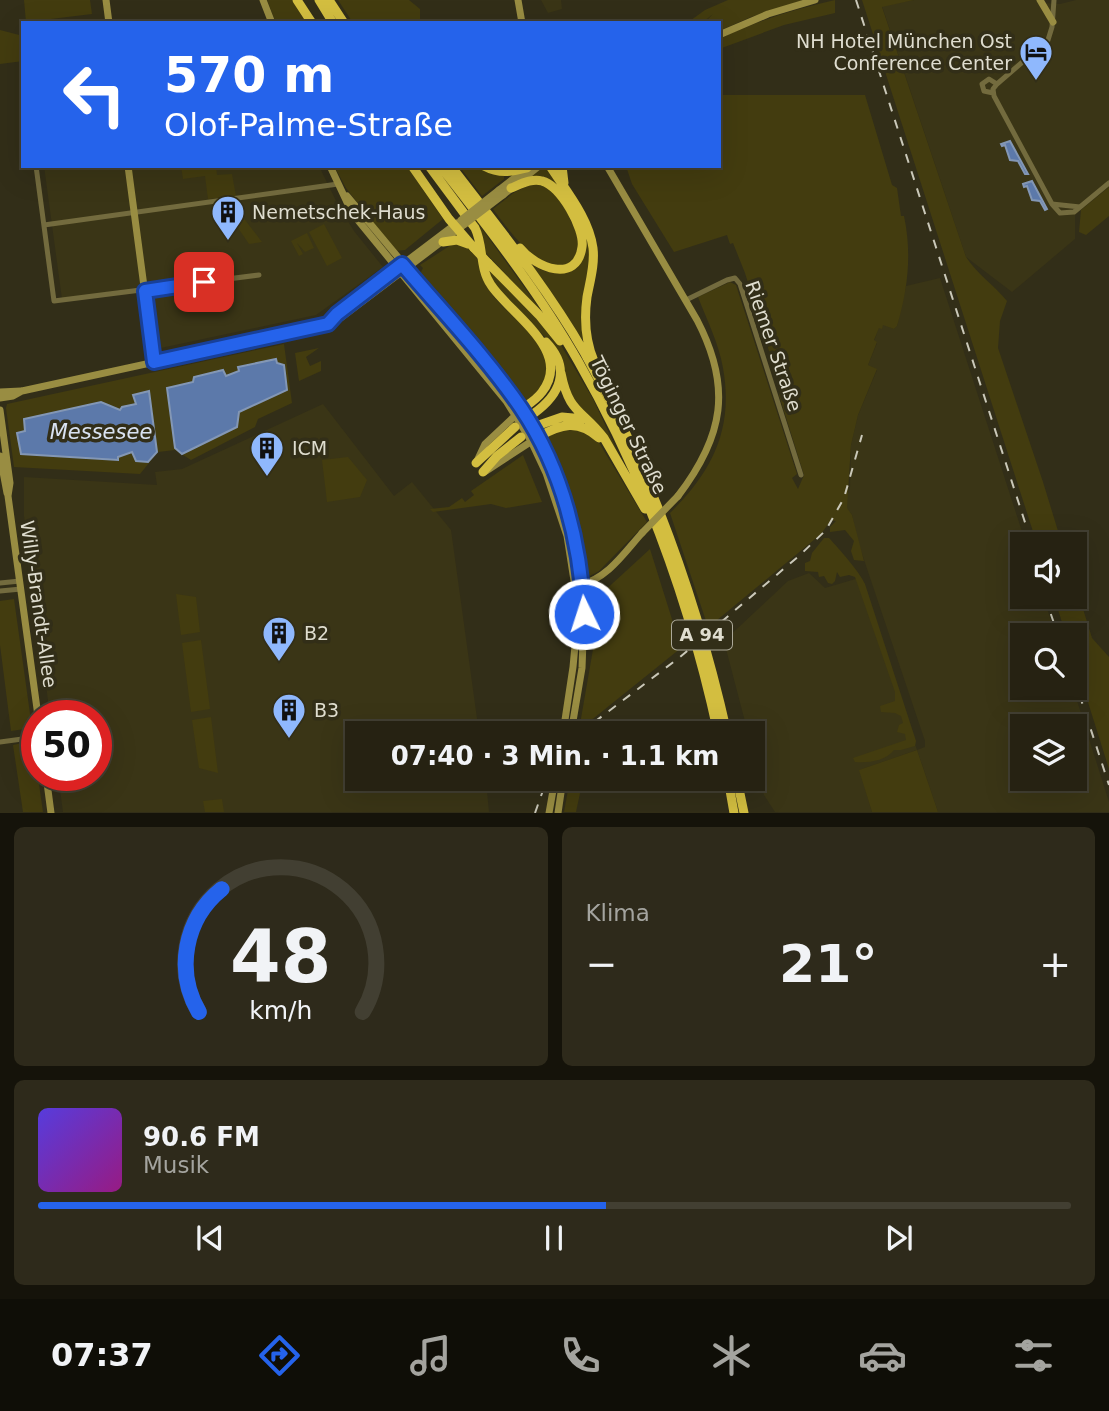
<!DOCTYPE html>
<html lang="de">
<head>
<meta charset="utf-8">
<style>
	:root { --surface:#262212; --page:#2e2a1b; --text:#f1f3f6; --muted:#a4a49f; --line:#423f32; --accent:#2563eb }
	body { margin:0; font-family:"DejaVu Sans",sans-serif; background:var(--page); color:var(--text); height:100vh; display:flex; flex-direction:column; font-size:26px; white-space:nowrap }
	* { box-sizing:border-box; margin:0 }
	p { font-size:23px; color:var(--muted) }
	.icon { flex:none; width:38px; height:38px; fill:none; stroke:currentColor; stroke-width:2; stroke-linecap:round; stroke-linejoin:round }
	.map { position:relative; height:813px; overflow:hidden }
	.drawer { display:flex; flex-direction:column; gap:14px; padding:14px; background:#15130a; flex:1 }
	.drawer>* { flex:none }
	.hud { position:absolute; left:21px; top:21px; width:700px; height:147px; border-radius:0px; box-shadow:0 7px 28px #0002,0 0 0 2px var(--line); background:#2563eb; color:#fff; overflow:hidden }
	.controls { position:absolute; left:1010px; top:532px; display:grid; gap:14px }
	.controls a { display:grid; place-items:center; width:77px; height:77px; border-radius:0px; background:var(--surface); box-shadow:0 7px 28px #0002,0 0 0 2px var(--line); font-size:35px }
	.speed { position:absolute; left:21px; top:700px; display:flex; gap:14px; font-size:35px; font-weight:700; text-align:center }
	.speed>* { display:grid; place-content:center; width:91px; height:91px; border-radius:50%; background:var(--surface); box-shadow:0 7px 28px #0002,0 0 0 2px var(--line); line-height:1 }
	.speed .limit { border:10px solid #d22; background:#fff; color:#111 }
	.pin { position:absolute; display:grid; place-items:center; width:60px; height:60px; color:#fff; margin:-30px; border-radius:14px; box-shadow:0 4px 10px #0006 }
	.me { position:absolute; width:77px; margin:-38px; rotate:356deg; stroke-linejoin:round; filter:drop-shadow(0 0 5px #0008) }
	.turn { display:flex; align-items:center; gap:24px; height:147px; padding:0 28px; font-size:32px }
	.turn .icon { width:91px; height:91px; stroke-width:2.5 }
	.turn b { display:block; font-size:49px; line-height:60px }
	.big { font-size:52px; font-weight:700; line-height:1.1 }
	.drawer .widget { flex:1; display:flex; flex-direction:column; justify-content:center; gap:10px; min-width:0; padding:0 24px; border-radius:10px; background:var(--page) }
	.drawer .dial { align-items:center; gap:0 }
	.dial svg { height:182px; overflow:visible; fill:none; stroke:var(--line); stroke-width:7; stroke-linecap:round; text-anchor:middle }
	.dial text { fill:var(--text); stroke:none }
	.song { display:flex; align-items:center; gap:21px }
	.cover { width:84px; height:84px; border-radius:10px; background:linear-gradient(135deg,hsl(250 70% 55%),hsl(310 70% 35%)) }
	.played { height:7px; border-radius:4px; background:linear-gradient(90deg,var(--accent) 55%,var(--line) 55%) }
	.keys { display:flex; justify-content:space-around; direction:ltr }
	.heat { display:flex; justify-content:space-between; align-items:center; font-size:38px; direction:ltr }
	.drawer .tiles { flex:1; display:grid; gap:14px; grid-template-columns:1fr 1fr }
	.widget:last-child { grid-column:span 2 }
	.trip { position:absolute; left:345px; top:721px; width:420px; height:70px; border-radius:0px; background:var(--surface); box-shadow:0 7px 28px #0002,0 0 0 2px var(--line); font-weight:700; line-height:70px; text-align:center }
	.tabs { display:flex; height:112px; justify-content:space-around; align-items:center; background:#0f0e07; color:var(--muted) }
	.tabs .icon { width:49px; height:49px }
	.tabs .active { color:var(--accent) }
	.tabs b { font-size:32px; color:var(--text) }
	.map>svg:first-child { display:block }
</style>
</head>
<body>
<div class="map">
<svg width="1109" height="813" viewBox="0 0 1109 813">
	<rect width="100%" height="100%" fill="#322e18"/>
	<path fill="#3a3516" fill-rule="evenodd" d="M541,0H561L562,9L548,13Z
		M914,0H1037L1044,3L1060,4L1076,0H1109V187L1075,215V239L1012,292L966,257L882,6Z
		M44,166H319L339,207L354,231L383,267L316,315L156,349L148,286L62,299Z
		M940,278L1026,544H1022V597H1043L1056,635H1022V688H1073L1109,802V812H938L917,750L860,770L872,812H775L764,795L753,751L752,733H748L724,641L788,581L809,573L825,588L859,578L917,750L925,747V741L856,536L852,515L847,509V496L850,487L851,445L858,415L877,370L868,365L877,343L874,341L879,327L883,324L894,329L897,326L906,286ZM1022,726H1074V779H1022Z
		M323,404L394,496L412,482L451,530L479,733H357V779H500L486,781L489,812H63L58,775H96V716H50L24,516V477L157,485L155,472L182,469Z"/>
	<path fill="#433c0f" d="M24,0H90L92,14L26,22Z
		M267,0H292L306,23H276Z
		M338,0H409L420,9V23H353Z
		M728,0H803L751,17L719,31V23H704L713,14L702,23H687L705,10Z
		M835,0V13L784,25L719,49V39C756,21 795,9 835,0Z
		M862,0H914L882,7L966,257C977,274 994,285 1007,301L1000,321L998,348L1043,482L1062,544H1037Z
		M0,30L23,36V61L0,64Z
		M719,95H865L892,185L897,188L901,216H904C912,253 908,289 897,326L894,329L883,325L882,329L879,328L874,340L877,342L868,365L877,369L858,415L851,445L847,508L852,515L864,561L854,560L851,551L854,541L845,530L830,532V527L836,521L831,520L821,534L710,626L706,621L670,513C712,472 734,429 723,368C719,344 707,320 698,297L730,282L736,285L797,474L792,478L798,489L804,475L779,395L781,390L745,273L733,243L730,244L727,235L674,252L632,184L626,166H719Z
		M181,166H216L217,175L232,174L236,196L208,199L205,176L183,179Z
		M334,166H407L443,219L405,250L395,251L346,188Z
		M459,166H481L504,175V179L482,196Z
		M544,166L548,169C564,195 584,221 591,252L586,345L532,265C540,269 549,274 558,273C574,272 589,256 586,239C583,226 567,203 560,190L525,180Z
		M543,183L553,190L564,206L581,243C562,305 510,232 493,209C509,197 519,185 543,183Z
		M1109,187V216L1086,235L1079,232L1081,210Z
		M236,208L262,242L249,244L225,209Z
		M477,222L548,320L484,251L474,223Z
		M324,224L342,258L327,266L309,232Z
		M307,233L314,248L305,252L297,243L303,254L299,256L291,241Z
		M454,243C459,245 466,245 470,248C480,257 483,283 494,297C510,317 546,338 547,365C548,381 537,392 526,402H520L470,339L468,333L419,276L423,268L420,265Z
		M487,266L559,342L593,399L631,480L574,404L551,343L495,287Z
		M284,344L292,403L258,419L255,427L191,460L175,450L158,452L140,474L14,467L6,408L7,404Z
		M319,348L306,357L310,366L321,361V371L299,381L295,353Z
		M578,428L598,441L647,522L599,571L590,576L586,573L583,566L543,441L553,432Z
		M523,455L542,502L506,508L491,504L433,512L430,509L449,507L462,498L465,502L474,495L471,491Z
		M348,457L367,480L360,497L327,502L322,460Z
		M824,538H829C840,550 859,571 865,584L916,741L915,746L901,750H894C885,761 869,763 855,762L853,758L906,740L905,734L897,732L899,725L903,723L901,716L895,713L881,712L880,706L895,701V692L855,577L849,575L840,577L837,572L835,581L832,584L828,583L824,576L819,577L818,572L805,571V563L810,561L812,553Z
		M650,549L681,648L579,730L595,638L596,614L601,594Z
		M1075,583L1092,638L1109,657V769L1075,661L1074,635H1066L1054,597H1074Z
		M176,594L196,597L200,632L181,635Z
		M14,599L32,728L11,731L0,645V601Z
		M201,640L210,709L191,712L182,643Z
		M211,717L218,773L199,768L192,720Z
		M31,741L33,742L43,812H23L13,745Z
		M917,750L938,812H872L859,770Z
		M570,779H583L576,812H564Z
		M222,799L224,812H205L203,801Z"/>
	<path fill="#5c79aa" stroke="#8397b5" stroke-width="2" d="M1010,141L1028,174H1025L1018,161L1010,160L1005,145L1002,146L1001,144Z
		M1032,181L1047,209L1045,210L1040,201L1032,200L1027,186L1024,187L1023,184Z
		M276,359L277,363L284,365L287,390L239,412L237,427L182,454L175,448L167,388L193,382L194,377L223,370L226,376L239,371L238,367Z
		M149,391L157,452L148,462L136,461L132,452L118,457V460L21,454L17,433L25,431L24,419L101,402L120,410L122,407L136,404L133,395Z"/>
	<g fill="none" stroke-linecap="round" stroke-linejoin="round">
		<path stroke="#736b3e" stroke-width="5" d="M1054,0L1052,27L1048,40L997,84L993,89L994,96L1052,204L1060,213L1074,212L1109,183
			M22,64L23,72
			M993,93L984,91L982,84L989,79L997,84
			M36,166L54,301L259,275
			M1052,204L1080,207
			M44,225L338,184
			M686,300L727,280L735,278L740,284L801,475
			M0,583L20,581
			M0,591L21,589
			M0,742L37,737"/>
		<path stroke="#998d42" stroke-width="7" d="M106,0L109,23
			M263,0L272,23
			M518,0L522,23
			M1040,0L1053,22
			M719,35L768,14L815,0
			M128,166L154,362
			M330,166L352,213L506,401L531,441L546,473L567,536L575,587L576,635L573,667L563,733
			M607,166L697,320C732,387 724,436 678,496
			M499,190L526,169
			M503,195L539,166
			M347,196L503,383L538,437L559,481L578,548L584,614L582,668L571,733
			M329,323L337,314L457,223
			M0,392L21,391
			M0,398L13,396L22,391L334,323L465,224
			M0,410L10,483L8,496L38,716
			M0,456L7,493
			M477,461L485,444L519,412
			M486,471L535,439
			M580,585C608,578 624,553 642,533
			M46,775L51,813
			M549,813L555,779
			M558,813L563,779"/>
		<path stroke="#d3be40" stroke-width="9" d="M297,0L312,23
			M319,0L333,23
			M329,0L344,23
			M412,166L449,219L474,248
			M429,166L475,228C484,246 479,268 491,285C509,313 574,351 542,392C537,399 529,404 522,409
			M440,166C489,229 539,292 578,361C644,476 690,604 718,733
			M451,166C497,226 546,286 584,352C651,471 697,600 727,733
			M484,166C499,174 511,172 527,168
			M550,166C566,191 589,218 593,248C595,264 590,281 587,297C584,319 585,340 594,361
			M562,166L564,183
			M511,188C521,184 532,178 542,181C560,185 585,229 582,247C577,284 536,268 520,248
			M443,242L457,240L468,244
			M488,263L539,315L560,341
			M561,373C569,414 582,409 604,438L645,509
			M533,414C560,395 572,369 546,342
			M539,425L562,417L584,419
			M538,437C561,424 578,419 599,438
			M476,463L515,427
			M483,472L497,456L521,437
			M728,779L734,813
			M737,779L744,813"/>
		<path stroke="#cac8b9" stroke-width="2" stroke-dasharray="9 9" stroke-linecap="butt" d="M856,0L1032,544
			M1045,597L1058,635
			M1074,678L1109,785
			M580,733L680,657L800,555L826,530L844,498L862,435
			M535,813L547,779"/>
		<path stroke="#998d42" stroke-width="7" d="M461,220L499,190
			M465,224L503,195
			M642,533L678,496"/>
		<path stroke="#d3be40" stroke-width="9" d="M474,248L488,263"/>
	</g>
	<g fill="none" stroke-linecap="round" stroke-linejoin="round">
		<defs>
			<path id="route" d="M204,282L145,291L154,362L328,324L337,314L402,264C442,311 486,357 521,408C562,469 580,541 584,614"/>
		</defs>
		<use href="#route" stroke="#184099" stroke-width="18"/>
		<use href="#route" stroke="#2563eb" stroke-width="12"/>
	</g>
	<defs>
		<symbol id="hotel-pin" viewBox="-11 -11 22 30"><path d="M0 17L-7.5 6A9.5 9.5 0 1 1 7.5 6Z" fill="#8fb8fd" stroke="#322e18"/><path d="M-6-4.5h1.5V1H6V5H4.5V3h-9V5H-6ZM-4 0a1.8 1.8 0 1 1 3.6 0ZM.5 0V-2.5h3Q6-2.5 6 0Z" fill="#111"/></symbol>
		<symbol id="building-pin" viewBox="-11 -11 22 30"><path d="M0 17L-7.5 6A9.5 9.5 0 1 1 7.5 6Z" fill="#8fb8fd" stroke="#322e18"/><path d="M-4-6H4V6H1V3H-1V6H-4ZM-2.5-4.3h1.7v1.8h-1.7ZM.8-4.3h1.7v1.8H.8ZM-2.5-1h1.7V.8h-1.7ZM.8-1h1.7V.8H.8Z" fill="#111"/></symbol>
	</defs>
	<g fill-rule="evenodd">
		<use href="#hotel-pin" x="1017" y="33" width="38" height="52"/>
		<use href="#building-pin" x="209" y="193" width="38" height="52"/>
		<use href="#building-pin" x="248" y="429" width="38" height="52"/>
		<use href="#building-pin" x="260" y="614" width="38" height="52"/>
		<use href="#building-pin" x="270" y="691" width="38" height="52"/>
	</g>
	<g text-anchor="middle" stroke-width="7" stroke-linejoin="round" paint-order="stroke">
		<rect fill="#322e18" stroke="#aba898" stroke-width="2" x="672" y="620.5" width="60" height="29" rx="5"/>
		<g font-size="18" font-weight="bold" fill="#dfddcf">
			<text x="702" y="641">A 94</text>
		</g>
		<g font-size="19" fill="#dfddcf" stroke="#322e18" text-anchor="start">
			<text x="1012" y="48" text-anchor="end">NH Hotel München Ost<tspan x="1012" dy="22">Conference Center</tspan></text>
			<text x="252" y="219">Nemetschek-Haus</text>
			<text x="292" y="455">ICM</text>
			<text x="304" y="640">B2</text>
			<text x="314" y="717">B3</text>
		</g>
		<g font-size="19" fill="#dfddcf" stroke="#322e18">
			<text transform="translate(774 346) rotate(71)" y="7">Riemer Straße</text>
			<text transform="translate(629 425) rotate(64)" y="7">Töginger Straße</text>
			<text transform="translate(39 604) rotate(82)" y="7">Willy-Brandt-Allee</text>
		</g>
		<g font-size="21" font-style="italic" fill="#d9e2f1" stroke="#322e18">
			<text x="101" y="439">Messesee</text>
		</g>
	</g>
</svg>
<div class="controls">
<a><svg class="icon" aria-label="sound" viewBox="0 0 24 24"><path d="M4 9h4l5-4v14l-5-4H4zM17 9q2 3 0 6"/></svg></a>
<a><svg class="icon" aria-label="search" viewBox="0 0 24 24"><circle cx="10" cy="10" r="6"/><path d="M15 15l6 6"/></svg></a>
<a><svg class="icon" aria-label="layers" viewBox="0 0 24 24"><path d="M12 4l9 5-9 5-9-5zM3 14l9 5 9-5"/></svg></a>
</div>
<div class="speed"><div class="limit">50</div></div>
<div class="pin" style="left:204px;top:282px;background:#d93025"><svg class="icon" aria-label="arrive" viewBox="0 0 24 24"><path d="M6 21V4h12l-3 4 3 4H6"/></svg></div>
<svg class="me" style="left:584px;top:614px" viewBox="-20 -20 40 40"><circle r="17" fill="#2563eb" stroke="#fff" stroke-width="3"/><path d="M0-11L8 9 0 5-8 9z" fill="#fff"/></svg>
<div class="trip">07:40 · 3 Min. · 1.1 km</div>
<div class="hud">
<div class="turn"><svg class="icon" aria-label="left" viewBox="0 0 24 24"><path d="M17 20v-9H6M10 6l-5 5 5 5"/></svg><div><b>570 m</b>Olof-Palme-Straße</div></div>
</div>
</div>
<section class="drawer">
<div class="tiles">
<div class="widget dial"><svg viewBox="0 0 100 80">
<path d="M14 69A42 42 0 1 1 86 69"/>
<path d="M14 69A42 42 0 0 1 24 15" stroke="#2563eb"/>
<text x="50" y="56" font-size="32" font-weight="700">48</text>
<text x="50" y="72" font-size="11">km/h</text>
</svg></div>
<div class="widget"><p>Klima</p>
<div class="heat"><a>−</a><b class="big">21°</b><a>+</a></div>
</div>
<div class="widget">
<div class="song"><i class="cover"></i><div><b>90.6 FM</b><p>Musik</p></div></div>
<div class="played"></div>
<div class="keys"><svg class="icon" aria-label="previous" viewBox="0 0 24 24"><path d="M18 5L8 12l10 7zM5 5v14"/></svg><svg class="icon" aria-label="pause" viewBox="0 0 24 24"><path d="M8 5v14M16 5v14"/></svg><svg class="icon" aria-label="next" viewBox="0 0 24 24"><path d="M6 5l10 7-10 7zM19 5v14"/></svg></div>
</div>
</div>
</section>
<nav class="tabs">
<b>07:37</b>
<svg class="icon active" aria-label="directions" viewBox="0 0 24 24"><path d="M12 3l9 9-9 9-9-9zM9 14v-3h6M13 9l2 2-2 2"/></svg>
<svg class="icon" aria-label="music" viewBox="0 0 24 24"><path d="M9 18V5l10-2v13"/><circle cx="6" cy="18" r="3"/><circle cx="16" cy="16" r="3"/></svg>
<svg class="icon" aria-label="phone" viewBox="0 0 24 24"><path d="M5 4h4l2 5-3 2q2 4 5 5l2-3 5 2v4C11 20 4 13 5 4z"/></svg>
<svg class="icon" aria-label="climate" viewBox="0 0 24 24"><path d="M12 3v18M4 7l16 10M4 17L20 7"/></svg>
<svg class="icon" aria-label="car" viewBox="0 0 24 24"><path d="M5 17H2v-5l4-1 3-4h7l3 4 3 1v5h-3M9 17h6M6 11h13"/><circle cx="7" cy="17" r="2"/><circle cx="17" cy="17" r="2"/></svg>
<svg class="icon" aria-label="filters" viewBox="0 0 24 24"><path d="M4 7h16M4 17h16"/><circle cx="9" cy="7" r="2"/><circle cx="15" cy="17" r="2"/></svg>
</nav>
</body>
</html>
